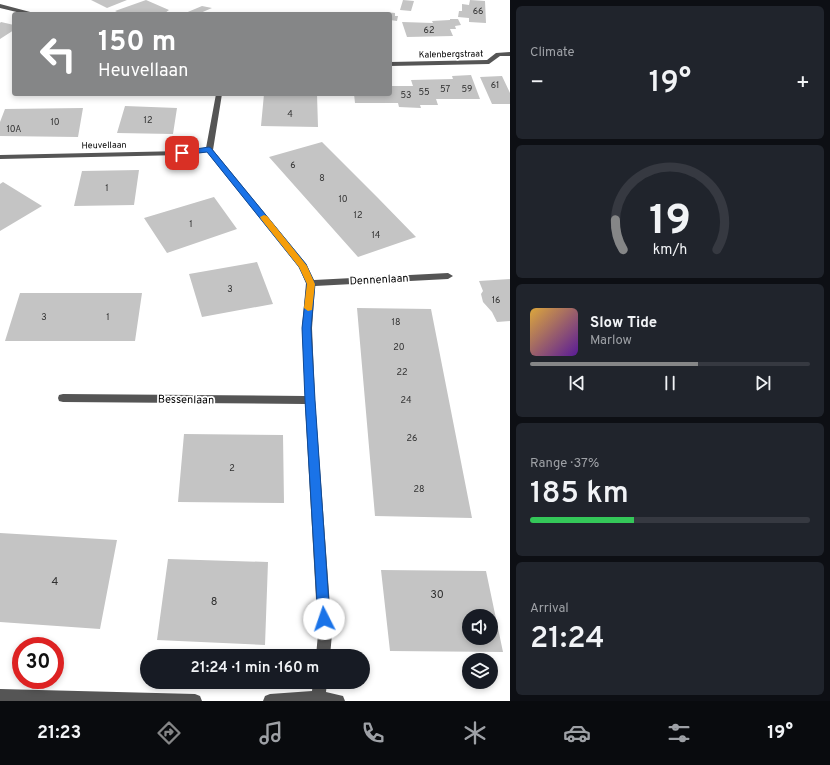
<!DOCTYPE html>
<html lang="en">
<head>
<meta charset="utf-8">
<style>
	:root { --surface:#171b24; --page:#20242c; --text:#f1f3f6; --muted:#9ea1a6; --line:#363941; --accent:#858687 }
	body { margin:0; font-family:Overpass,sans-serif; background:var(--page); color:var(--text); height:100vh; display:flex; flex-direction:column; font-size:15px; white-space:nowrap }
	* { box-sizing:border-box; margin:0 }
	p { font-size:13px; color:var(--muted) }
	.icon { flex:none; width:22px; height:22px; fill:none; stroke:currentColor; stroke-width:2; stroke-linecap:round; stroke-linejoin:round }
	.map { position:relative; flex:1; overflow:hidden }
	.panel { display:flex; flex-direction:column; gap:6px; padding:6px; background:#0d0f14; width:320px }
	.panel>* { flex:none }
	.guide { position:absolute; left:12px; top:12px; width:380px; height:84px; border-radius:4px; box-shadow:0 2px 6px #0003; background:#858687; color:#fff; overflow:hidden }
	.buttons { position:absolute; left:462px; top:609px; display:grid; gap:8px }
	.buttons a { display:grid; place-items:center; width:36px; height:36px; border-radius:50%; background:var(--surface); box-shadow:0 2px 6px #0003; font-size:20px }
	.speed { position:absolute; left:12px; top:637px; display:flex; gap:8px; font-size:20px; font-weight:700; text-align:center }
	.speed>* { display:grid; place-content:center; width:52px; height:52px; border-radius:50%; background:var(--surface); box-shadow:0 2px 6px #0003; line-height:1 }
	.speed .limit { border:6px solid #d22; background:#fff; color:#111 }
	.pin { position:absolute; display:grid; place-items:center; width:34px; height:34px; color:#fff; margin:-17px; border-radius:8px; box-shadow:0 2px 6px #0006 }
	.me { position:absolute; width:44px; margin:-22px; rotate:356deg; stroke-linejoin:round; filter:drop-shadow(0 0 3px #0008) }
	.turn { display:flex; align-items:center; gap:14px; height:84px; padding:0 20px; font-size:18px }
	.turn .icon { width:52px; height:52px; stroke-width:2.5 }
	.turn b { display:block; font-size:28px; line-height:34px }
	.big { font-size:30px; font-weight:600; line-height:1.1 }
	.panel .widget { flex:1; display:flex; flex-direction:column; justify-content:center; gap:6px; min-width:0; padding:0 14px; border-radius:6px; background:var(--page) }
	.panel .dial { align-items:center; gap:0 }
	.dial svg { height:104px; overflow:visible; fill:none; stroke:var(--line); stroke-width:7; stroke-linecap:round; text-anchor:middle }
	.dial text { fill:var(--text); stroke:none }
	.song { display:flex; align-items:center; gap:12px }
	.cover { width:48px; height:48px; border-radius:6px; background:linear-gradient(135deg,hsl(40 70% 55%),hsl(270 70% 35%)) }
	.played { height:4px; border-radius:2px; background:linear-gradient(90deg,var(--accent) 60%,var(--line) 60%) }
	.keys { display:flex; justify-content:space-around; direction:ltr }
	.heat { display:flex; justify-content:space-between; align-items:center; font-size:22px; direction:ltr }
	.charge { height:6px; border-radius:3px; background:linear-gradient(90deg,#34c759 37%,var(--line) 0) }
	.trip { position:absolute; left:140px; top:649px; width:230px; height:40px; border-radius:20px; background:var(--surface); box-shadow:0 2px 6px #0003; font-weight:600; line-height:40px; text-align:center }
	.tab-bar { display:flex; height:64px; justify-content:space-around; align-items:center; background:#090b0e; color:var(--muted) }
	.tab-bar .icon { width:28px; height:28px }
	.tab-bar .current { color:var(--accent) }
	.tab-bar b { font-size:18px; color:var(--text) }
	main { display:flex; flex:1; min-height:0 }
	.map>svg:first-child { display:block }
</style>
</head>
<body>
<main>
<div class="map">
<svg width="510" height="701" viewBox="0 0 510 701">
	<rect width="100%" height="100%" fill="#fff"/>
	<path fill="#c4c4c4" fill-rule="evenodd" d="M91,0H127L107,8Z
		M146,0L169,10L165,13L167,14H121L115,11Z
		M403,0L414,1L411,11L400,10Z
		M470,0L485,1L486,23L469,22V18L458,17L459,11H462V4L469,5Z
		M202,6L212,8L198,14H183Z
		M385,12L395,13V16H398L397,21L390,20V14H385Z
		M450,19H458L461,25L455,26L456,29H450L453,36L407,37L402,22L433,23L432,21L450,20Z
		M1,22L14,25V30L0,39V23Z
		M471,75L480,99H436L438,105H420L421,108L399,107L398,103H355L354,94H390V86H413L411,80L453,79L452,76Z
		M502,76L510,93V104H492L480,77Z
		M264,94H317L318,127L261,126Z
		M125,106L177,108L173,134L117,133Z
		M83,108L78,137L0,136V122L5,109Z
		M322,142L378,198L416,237L358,257L269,157Z
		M139,170L134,205L74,206L82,171Z
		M3,182L42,206L0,231V184Z
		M214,197L237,229L167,253L144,218Z
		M257,262L273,304L202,317L189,274Z
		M510,279V321L497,322L492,312L483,302L481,294L483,291L479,281Z
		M20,293H142L135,341H5Z
		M357,308L431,309L472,518L375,516Z
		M184,434L283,435L284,503L178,502Z
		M0,533L117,540L100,629L0,622Z
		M168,559L268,562L265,645L157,640Z
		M381,570L486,571L503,652L390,651ZM469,616H491V638H469Z"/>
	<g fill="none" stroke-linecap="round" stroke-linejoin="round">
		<path fill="#555" fill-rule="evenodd" d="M0,4L34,13L35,14H25L0,8Z
			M510,52V56H500L489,64L390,66V62L487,60L496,53Z
			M216,94H222L213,150L306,264L314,280L448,273L453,276L448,279L315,286L312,328L315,400L332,634L330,656H316L318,634L305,404L63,402L59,401L58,398L59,395L63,394L305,396L302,328L306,283L299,267L207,152L182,155L0,159V155L182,151L206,148Z
			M313,682H327L326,692L343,696L345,701H263L265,696L270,694L312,691Z
			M0,689L195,694L200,696L202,701H0Z"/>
	</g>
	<path fill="#1a73e8" stroke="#114b97" d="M209,147L211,148L306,264L315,284L311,328L315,400L330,619L328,623L324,625L320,623L318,619L305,400L302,328L307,284L299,267L207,152L182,155L179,153L182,151Z"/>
	<path fill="#f59e0b" d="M264,215L267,216L307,266L315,284L312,310L308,311L304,308L307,284L299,267L261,219L260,217Z"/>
	<g text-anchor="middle" stroke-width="3.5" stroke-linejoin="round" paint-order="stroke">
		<g font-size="9" fill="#313131">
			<text x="478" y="14">66</text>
			<text x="429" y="33">62</text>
			<text x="495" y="88">61</text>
			<text x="445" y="92">57</text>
			<text x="467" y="92">59</text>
			<text x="424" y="95">55</text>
			<text x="406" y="98">53</text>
			<text x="290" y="117">4</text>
			<text x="148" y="123">12</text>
			<text x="55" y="125">10</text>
			<text x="14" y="132">10A</text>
			<text x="293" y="168">6</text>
			<text x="322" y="181">8</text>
			<text x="107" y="191">1</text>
			<text x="343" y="202">10</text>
			<text x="358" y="218">12</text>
			<text x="191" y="227">1</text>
			<text x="376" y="238">14</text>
			<text x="230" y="292">3</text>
			<text x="496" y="303">16</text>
			<text x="44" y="320">3</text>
			<text x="108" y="320">1</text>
			<text x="396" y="325">18</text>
			<text x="399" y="350">20</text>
			<text x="402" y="375">22</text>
			<text x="406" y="403">24</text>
			<text x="412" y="441">26</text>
			<text x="232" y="471">2</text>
			<text x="419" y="492">28</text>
		</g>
		<g font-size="9" fill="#000" stroke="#fff">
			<text transform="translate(451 54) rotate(-1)" y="3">Kalenbergstraat</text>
			<text transform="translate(104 145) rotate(-1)" y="3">Heuvellaan</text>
		</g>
		<g font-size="11" fill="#000" stroke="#fff">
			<text transform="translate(379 279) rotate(-3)" y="4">Dennenlaan</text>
			<text transform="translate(186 399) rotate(1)" y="4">Bessenlaan</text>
		</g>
		<g font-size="11" fill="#313131">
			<text x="55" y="585">4</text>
			<text x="437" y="598">30</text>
			<text x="214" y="605">8</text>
		</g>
	</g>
</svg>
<div class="buttons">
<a><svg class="icon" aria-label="sound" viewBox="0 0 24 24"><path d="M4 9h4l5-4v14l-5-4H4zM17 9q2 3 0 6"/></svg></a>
<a><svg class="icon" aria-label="layers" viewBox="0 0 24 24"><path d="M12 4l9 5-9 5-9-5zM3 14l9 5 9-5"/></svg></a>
</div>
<div class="speed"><div class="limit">30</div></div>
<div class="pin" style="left:182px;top:153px;background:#d93025"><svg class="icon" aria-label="arrive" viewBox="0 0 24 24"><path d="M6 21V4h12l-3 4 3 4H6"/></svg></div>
<svg class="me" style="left:324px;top:619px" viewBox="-20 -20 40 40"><circle r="19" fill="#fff"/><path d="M0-13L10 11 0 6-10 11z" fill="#1a73e8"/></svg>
<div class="trip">21:24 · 1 min · 160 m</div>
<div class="guide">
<div class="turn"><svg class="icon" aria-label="left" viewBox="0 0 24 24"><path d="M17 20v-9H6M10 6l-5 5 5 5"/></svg><div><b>150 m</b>Heuvellaan</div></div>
</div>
</div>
<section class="panel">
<div class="widget"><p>Climate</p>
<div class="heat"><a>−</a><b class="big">19°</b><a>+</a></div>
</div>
<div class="widget dial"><svg viewBox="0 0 100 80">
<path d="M14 69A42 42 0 1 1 86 69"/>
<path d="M14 69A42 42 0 0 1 8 46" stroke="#858687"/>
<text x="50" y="56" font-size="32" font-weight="700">19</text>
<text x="50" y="72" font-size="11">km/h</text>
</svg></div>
<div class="widget">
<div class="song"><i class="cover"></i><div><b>Slow Tide</b><p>Marlow</p></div></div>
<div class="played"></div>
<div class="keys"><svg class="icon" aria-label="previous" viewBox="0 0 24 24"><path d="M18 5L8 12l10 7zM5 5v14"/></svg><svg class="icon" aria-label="pause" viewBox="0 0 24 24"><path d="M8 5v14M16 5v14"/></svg><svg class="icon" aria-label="next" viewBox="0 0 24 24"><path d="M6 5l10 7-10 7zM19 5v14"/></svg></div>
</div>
<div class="widget"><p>Range · 37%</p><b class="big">185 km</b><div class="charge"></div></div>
<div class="widget"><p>Arrival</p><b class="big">21:24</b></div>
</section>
</main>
<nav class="tab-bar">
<b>21:23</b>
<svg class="icon current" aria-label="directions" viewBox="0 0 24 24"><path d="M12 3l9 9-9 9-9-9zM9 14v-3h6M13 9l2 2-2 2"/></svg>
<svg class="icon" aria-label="music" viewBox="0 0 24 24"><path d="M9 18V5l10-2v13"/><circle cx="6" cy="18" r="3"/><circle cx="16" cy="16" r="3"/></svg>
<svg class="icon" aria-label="phone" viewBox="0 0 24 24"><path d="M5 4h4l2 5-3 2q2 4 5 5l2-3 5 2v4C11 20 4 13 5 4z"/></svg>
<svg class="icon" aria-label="climate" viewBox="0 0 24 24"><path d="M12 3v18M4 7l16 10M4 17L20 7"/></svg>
<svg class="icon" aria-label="car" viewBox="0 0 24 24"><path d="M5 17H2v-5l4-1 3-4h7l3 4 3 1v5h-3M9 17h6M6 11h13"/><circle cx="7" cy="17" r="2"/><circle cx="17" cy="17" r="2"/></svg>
<svg class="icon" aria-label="filters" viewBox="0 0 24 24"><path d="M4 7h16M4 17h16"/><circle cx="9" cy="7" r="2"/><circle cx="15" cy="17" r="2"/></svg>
<b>19°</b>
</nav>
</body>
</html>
